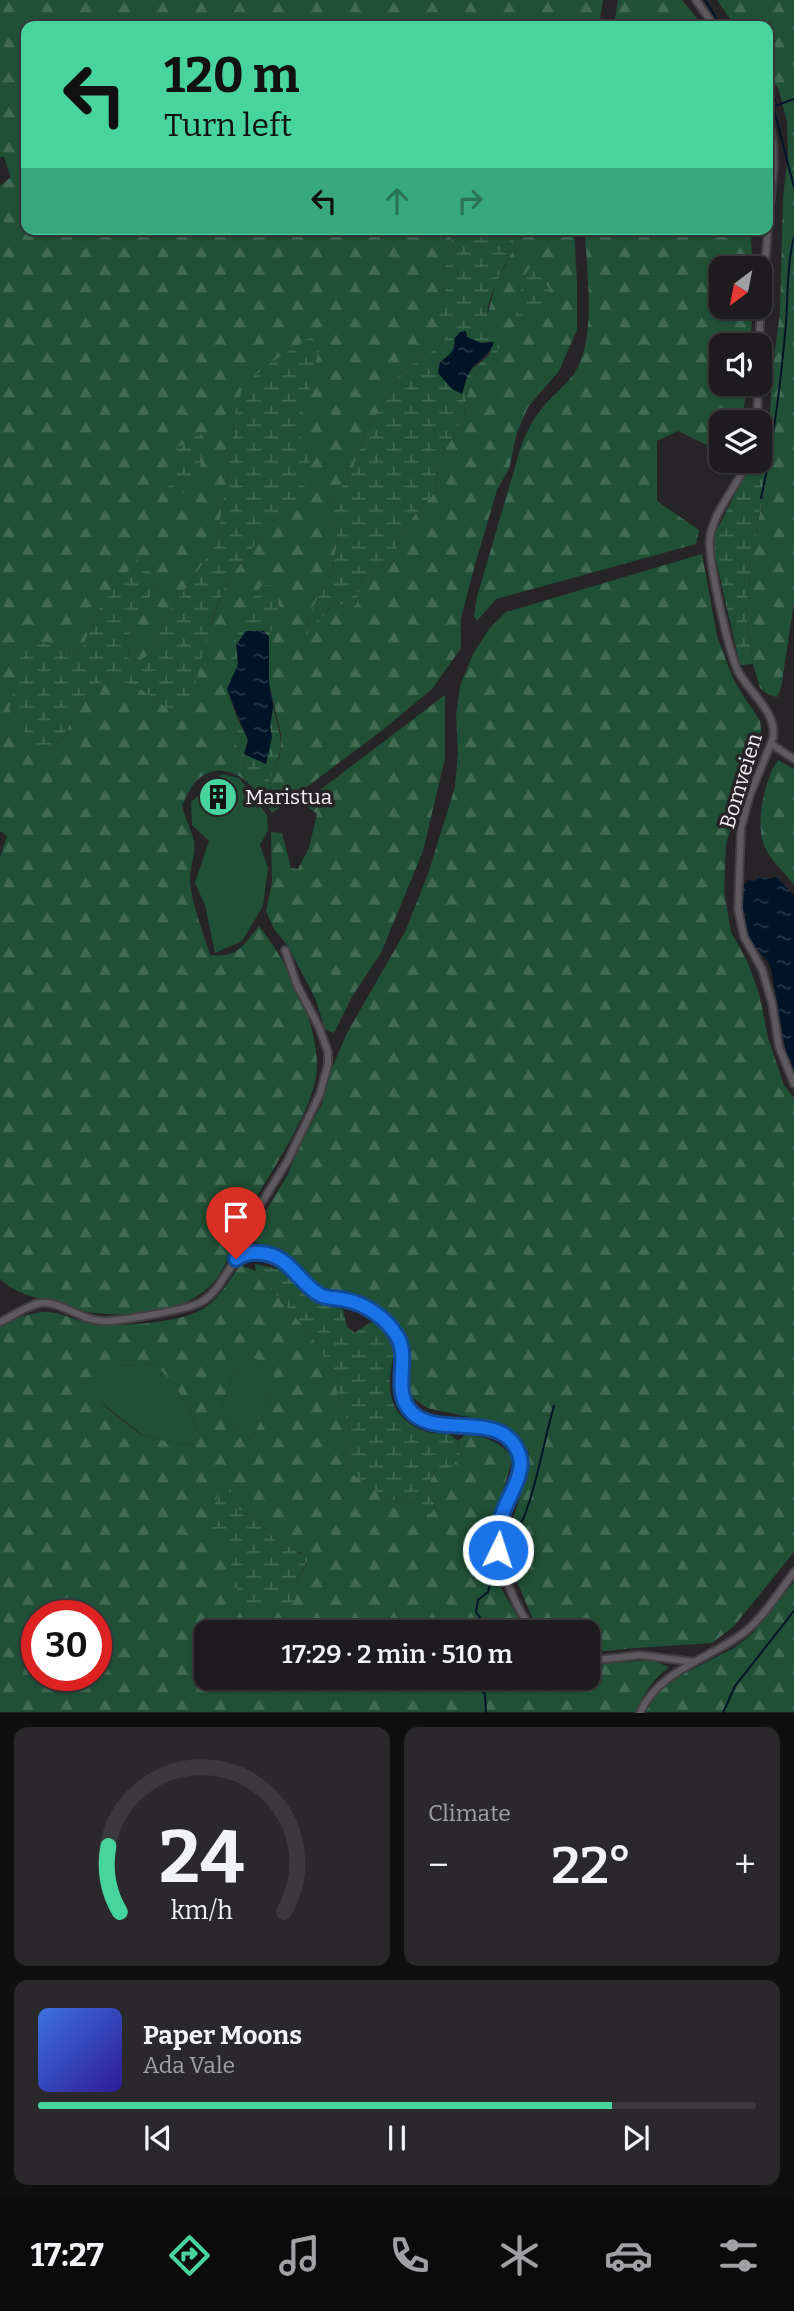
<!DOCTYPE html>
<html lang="en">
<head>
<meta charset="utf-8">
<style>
	:root { --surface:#1d1b1e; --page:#2a282b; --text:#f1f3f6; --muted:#a0a1a4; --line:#3b393c; --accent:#47d49e }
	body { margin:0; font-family:Bitter,serif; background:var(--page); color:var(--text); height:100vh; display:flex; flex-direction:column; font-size:26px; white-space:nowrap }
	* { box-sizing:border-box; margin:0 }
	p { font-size:23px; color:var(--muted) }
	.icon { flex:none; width:38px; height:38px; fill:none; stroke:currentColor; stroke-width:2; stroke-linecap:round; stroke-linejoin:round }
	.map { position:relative; height:1713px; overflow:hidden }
	.panel { display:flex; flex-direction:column; gap:14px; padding:14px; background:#100f10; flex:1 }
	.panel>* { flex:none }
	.banner { position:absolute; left:21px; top:21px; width:752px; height:214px; border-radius:14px; box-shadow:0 2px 5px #0004,0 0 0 2px var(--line); background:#47d49e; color:#111; overflow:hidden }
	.needle { width:46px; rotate:212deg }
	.tools { position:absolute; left:709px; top:256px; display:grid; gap:14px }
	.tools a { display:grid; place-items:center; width:63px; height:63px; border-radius:14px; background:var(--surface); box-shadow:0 2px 5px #0004,0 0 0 2px var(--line); font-size:35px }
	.speed { position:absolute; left:21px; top:1600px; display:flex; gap:14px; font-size:35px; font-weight:700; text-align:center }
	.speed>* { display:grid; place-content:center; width:91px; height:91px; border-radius:50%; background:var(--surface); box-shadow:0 2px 5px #0004,0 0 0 2px var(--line); line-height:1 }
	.speed .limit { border:10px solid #d22; background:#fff; color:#111 }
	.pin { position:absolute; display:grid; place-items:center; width:60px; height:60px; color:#fff; margin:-72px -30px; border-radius:50% 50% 50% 0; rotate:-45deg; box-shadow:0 0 7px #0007 }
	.pin .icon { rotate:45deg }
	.me { position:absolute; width:77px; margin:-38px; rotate:4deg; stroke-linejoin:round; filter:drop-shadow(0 0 5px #0008) }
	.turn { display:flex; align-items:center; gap:24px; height:147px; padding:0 28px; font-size:32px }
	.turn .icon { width:91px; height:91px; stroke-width:2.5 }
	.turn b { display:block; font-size:49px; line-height:60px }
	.lanes { display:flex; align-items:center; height:66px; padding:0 28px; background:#0003; justify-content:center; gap:35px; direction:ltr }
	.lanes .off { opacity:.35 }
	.big { font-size:52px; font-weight:600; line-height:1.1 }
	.panel .widget { flex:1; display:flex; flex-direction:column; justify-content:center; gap:10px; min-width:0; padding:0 24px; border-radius:14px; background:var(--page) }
	.panel .dial { align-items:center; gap:0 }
	.dial svg { height:182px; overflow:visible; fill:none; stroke:var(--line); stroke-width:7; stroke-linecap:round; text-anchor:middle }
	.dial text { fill:var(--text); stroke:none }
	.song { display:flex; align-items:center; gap:21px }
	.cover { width:84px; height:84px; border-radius:10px; background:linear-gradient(135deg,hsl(220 70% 55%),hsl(250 70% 35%)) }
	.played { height:7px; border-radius:4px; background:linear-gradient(90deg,var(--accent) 80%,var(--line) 80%) }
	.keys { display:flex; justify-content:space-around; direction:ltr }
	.heat { display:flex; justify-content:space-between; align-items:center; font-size:38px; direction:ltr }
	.panel .tiles { flex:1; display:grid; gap:14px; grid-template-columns:1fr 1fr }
	.widget:last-child { grid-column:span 2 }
	.trip { position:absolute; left:194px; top:1620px; width:406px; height:70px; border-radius:14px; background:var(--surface); box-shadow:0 2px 5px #0004,0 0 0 2px var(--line); font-weight:600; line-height:70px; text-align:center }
	.tabs { display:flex; height:112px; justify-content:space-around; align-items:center; background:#0c0b0c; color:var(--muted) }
	.tabs .icon { width:49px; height:49px }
	.tabs .selected { color:var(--accent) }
	.tabs b { font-size:32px; color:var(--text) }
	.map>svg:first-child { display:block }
</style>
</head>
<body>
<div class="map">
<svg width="794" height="1713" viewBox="0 0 794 1713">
	<defs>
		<pattern id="forest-firs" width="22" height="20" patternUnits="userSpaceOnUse" patternTransform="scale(1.75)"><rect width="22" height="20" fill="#205137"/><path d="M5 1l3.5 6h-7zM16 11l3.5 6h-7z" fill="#416a55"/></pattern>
		<pattern id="wetland-marsh" width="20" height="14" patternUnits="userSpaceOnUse" patternTransform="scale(1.75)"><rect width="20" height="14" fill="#205137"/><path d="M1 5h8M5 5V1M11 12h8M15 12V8" fill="none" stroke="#416a55"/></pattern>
		<pattern id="water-ripples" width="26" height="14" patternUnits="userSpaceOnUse" patternTransform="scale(1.75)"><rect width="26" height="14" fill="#001428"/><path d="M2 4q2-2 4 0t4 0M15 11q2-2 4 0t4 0" fill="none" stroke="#263748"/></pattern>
	</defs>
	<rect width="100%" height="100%" fill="#272428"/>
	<path fill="#205137" d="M222,774L239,778L267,815L268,830L260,845L268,868L263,906L242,941L215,953L205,905L195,883L209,841L192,825L191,802Z
		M249,1354L274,1373V1384L253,1439L243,1441L222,1407L233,1373Z
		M155,1364C177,1387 191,1405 199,1436L193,1445L173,1443L142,1435L108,1408L99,1398L98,1386L118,1366Z"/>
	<path fill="url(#forest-firs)" fill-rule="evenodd" d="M0,0H603L599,26H26V229H449L454,250L445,267L448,285L437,305L448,334L437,351L422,356L401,373L365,434L353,468L326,511L338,538L332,571L309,615L306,634L323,617L334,601L350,608L356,605L362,575L393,563C399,533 413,514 435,493L439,461L464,416L465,403L472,380L480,369L496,356L487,317L495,285L515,246L508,229H574L577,282V330L559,371L528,407L517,432L509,469L497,490L474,568L461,618V648L432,689L384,729L272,813C257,787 227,754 197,780C191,786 186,797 182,805C185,819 191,829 194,841C196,855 190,866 190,880C191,904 203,931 210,955C238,958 242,947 259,926C288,963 314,1014 317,1062C319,1105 272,1167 252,1206C240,1227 230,1259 217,1278C213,1284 204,1292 197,1296C171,1314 114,1318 83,1311C71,1309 59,1304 48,1301C29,1296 14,1292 0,1279V857L7,836L0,831V186L11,177L4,157H0ZM234,417L278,514L227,582L176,714L139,688L108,677L82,697L63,738L42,756L30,638L72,653L82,648L100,607L160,583L131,620L128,658L139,661L153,652L165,618L216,545L232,446ZM280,604L269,637V683L281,735L280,756L268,782L249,772L236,744L237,718L227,689Z
		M618,0H682L703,26H614Z
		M717,0H794V603L781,688L777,697L769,695L760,688L753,664L747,618L751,559L767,476L772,373L780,313L783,198L788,156L787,122L779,90L768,73V26H735Z
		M585,229H753L751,241L753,268H721V306H753L750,345H721V383H747L742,422H721V452L678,431L657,441V501L699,530L696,544L496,599L477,621L474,616L477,597L522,443C528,430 534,417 544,406C553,395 565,386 574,374C598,338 586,271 585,229Z
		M702,554L717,636L734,681L760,721L762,738L737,806L726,844L724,891L731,932L747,961L759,993L768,1038L784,1085L794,1098V1552L734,1626L712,1643L634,1648L588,1653V1633H548L533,1619L509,1563L508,1534L526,1478L529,1453L512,1434L492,1422L427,1408L409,1395L406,1351L394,1325L376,1305L319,1285L298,1267L269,1247L252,1241V1233L287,1176L305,1134L322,1104L332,1068L347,1033L406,930L429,871L455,787L458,752L456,716L460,686L473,654L489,629L506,612Z
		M445,695V758L423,851L381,953L353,995L334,1033L325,1029L316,1000L288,946L274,929L266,911L272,883L271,832L282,833L291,868L298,869L309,848L317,814L303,803Z
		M778,760L794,769V885C785,872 770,861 764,845C755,823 765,778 778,760Z
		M240,1265L256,1271L311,1335L336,1377L337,1392L350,1429L345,1456L350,1472L386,1499L418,1504L430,1514L435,1507L429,1485L436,1468L451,1467L460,1455L458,1441L467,1433C486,1438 501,1442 513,1458L487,1543L490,1562L502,1590L527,1633H206V1678H588V1665L651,1660L669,1667C652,1680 644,1693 636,1712H0V1324C15,1319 31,1312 47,1312C61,1312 75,1321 89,1323C114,1328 179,1323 201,1310C218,1301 230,1280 240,1265ZM249,1354L274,1373V1384L253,1439L243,1441L222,1407L233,1373ZM155,1364C177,1387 191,1405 199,1436L193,1445L173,1443L141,1435L108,1409L99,1398V1386L118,1366ZM231,1493L235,1507L257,1520L283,1548L305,1554L307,1563L296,1582L294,1592L266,1606L237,1590L235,1557L227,1543ZM37,1615H96V1675H37Z
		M794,1582V1712H645L660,1690L685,1673L734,1648L752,1634Z"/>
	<path fill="url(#wetland-marsh)" fill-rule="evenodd" d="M449,229H508L515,246C506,263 479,308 490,326C493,331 499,335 502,339L496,356L480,369L472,380L465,403L464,416L439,461L435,493C413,514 399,533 393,563L362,575L356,605L350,608L334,601L323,617L306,635L309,615L332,571L338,538L326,511L353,468L365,434L401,373L422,356L437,350L448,334L434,322L437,305L448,285L445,267L454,250ZM467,337L481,343L493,342C491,346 491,351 489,354C479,368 467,365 464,387L452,389L438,372L440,362L452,353L455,343Z
		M532,265L544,277L550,293L543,308L518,321L515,316C527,296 514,286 532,265Z
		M324,329L298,433L312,455L299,507L278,514L227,582L211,622L194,689L176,714L139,688L108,677L82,697L63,738L42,756L9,710L21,653L30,638L72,653L82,648L100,607L137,559L160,583L131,620L128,658L139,661L153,652L165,618L216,545L232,446L234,417L243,386L267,365Z
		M769,419L767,476L751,559L747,618L753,664L740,665L713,547L714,536L752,460H760L761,421Z
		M199,432L204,436L199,478L177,499L166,492L175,472L173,458L179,446L189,443Z
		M262,585H271C286,600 275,619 269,637L264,631L236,645L238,664L227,689C232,648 237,619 262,585Z
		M273,707C283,744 285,748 268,782H262L249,772L236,744L237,718L248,740L272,737L270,727Z
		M255,1264L281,1270L320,1304L343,1309L347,1327L355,1333L369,1323L378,1322C405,1347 388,1360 390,1388C391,1418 421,1437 448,1433L458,1441L460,1455L451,1468H436L429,1485L435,1507L430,1515L418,1504L386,1499L350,1472L345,1456L350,1429L337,1392L336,1377L311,1335L256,1271Z
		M223,1480L232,1483L231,1493L235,1507L257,1520L283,1548L294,1546L300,1554L310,1551L312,1552L296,1582L295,1603L266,1606L255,1617L243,1612L231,1596L237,1590L235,1576L230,1568L234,1557L227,1543L210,1536L205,1530Z"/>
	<path fill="url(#water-ripples)" d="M466,331L467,337L481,343L494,342C488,357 481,357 472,368C466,377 465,385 462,394L452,389L438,373L440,362C448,356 457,350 454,339L460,332Z
		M246,631H264L269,637V683L273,707L270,727L272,737L266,764L244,754L248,740L227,689L238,664L236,645Z
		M763,876L769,879L776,877L794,895V1070L787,1058L771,969C768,959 761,954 754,946C741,928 742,907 743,885L749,880L753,881Z"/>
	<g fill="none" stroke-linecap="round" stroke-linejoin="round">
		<path stroke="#001428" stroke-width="2" d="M705,0L721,26
			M768,85L775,100L773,106L794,187
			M775,106L794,99
			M761,498C774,441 781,381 786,323C788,294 787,265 794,237
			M501,1546C505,1534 519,1530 524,1517C538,1481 543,1443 554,1406
			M490,1584L488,1592L478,1600L476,1612L492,1633
			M486,1713L485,1694L481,1690L488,1678
			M723,1713L735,1686L794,1611"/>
		<defs>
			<path id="street" d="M696,0L714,26
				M768,120C779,152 771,191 768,224
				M757,422L760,322L768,229
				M748,460C738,486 714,510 710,537C707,558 728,648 737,669C747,691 778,712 773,738L750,795L741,828L738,909L744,937L762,969L772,1003L779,1047L794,1084
				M771,744L794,759
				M243,1254L251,1220L288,1160L320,1094L328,1064V1052L319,1027L297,985L285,950
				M0,1322C13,1316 26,1306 40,1303C60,1300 81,1321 103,1321C121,1321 187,1310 201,1302C231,1286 228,1238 274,1256C293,1263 301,1283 318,1293C326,1298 334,1298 343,1299C360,1302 372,1310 384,1322C391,1328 398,1334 400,1343C408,1366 392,1394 413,1413C442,1440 506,1409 520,1456C527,1479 502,1504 497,1525C491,1555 517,1611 535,1633
				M588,1661L640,1655L694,1662
				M640,1713C659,1669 711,1659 746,1631C765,1615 779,1592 794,1572"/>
		</defs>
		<use href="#street" stroke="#423f42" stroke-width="10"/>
		<use href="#street" stroke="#5d595e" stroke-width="6"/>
	</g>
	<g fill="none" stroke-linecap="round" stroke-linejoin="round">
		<defs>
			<path id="route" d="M236,1259C244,1253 252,1252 261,1253C290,1255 298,1283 320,1295C328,1299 338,1298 346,1300C366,1304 387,1319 397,1336C410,1357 393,1386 408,1408C432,1443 502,1406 519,1454C529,1481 490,1512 498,1550"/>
		</defs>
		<use href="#route" stroke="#114b97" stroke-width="18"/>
		<use href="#route" stroke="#1a73e8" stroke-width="12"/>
	</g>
	<defs>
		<symbol id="building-disc" viewBox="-11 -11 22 22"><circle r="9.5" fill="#47d49e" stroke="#272428"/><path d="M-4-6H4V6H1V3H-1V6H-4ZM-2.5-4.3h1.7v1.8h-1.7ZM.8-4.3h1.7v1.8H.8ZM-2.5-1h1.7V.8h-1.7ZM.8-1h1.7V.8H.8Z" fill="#111"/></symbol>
	</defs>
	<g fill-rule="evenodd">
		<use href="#building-disc" x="196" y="775" width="44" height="44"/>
	</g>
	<g text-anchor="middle" stroke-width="7" stroke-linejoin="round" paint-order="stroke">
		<g font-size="21" fill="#f5f2f5" stroke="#272428">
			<text transform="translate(741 781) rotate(-73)" y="7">Bomveien</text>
		</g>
		<g font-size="21" fill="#f5f2f5" stroke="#272428" text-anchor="start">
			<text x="245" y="804">Maristua</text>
		</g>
	</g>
</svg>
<div class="tools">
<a><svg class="needle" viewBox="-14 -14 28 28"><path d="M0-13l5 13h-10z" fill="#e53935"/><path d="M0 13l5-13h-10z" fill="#a0a1a4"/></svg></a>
<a><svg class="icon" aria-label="sound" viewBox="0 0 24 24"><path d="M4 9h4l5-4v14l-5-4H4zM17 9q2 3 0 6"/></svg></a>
<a><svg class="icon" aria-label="layers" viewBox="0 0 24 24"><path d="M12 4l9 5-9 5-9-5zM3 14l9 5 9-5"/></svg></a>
</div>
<div class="speed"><div class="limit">30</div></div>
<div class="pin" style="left:236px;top:1259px;background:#d93025"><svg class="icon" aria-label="arrive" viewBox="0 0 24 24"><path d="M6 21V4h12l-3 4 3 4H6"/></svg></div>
<svg class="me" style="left:498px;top:1550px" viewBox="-20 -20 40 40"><circle r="17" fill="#1a73e8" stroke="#fff" stroke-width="3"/><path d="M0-11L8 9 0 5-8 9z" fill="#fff"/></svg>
<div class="trip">17:29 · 2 min · 510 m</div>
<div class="banner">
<div class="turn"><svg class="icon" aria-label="left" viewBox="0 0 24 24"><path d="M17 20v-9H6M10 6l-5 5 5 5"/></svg><div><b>120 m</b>Turn left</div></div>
<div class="lanes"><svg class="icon" aria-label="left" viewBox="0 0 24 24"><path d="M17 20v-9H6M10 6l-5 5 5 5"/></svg><svg class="icon off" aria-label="ahead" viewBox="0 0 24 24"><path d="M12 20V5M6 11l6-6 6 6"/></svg><svg class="icon off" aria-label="right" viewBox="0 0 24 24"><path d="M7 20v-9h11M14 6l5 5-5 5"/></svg></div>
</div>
</div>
<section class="panel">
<div class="tiles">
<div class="widget dial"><svg viewBox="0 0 100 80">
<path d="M14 69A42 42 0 1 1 86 69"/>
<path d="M14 69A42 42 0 0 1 9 40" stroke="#47d49e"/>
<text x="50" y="56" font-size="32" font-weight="700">24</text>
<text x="50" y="72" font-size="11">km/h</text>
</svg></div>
<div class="widget"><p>Climate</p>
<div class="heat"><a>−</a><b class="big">22°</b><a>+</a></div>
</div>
<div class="widget">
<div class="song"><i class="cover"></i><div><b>Paper Moons</b><p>Ada Vale</p></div></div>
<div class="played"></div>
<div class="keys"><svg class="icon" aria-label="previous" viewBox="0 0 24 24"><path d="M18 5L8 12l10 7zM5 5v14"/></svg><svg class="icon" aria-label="pause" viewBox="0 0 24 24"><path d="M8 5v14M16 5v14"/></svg><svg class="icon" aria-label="next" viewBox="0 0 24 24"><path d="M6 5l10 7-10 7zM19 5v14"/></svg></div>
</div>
</div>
</section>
<nav class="tabs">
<b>17:27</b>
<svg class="icon selected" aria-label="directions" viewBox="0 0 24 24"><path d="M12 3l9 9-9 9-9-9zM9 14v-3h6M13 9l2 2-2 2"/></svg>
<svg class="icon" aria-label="music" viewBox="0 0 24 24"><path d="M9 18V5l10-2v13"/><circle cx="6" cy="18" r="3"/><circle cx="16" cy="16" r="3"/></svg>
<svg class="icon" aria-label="phone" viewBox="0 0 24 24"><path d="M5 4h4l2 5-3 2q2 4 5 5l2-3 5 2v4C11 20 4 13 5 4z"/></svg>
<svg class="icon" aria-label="climate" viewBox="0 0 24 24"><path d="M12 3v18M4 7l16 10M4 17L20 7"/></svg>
<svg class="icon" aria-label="car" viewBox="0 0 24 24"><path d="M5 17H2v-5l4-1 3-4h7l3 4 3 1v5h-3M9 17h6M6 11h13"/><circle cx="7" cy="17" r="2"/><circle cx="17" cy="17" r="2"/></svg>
<svg class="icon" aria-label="filters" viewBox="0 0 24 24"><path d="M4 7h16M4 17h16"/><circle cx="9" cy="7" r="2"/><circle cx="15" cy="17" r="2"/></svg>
</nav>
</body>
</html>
